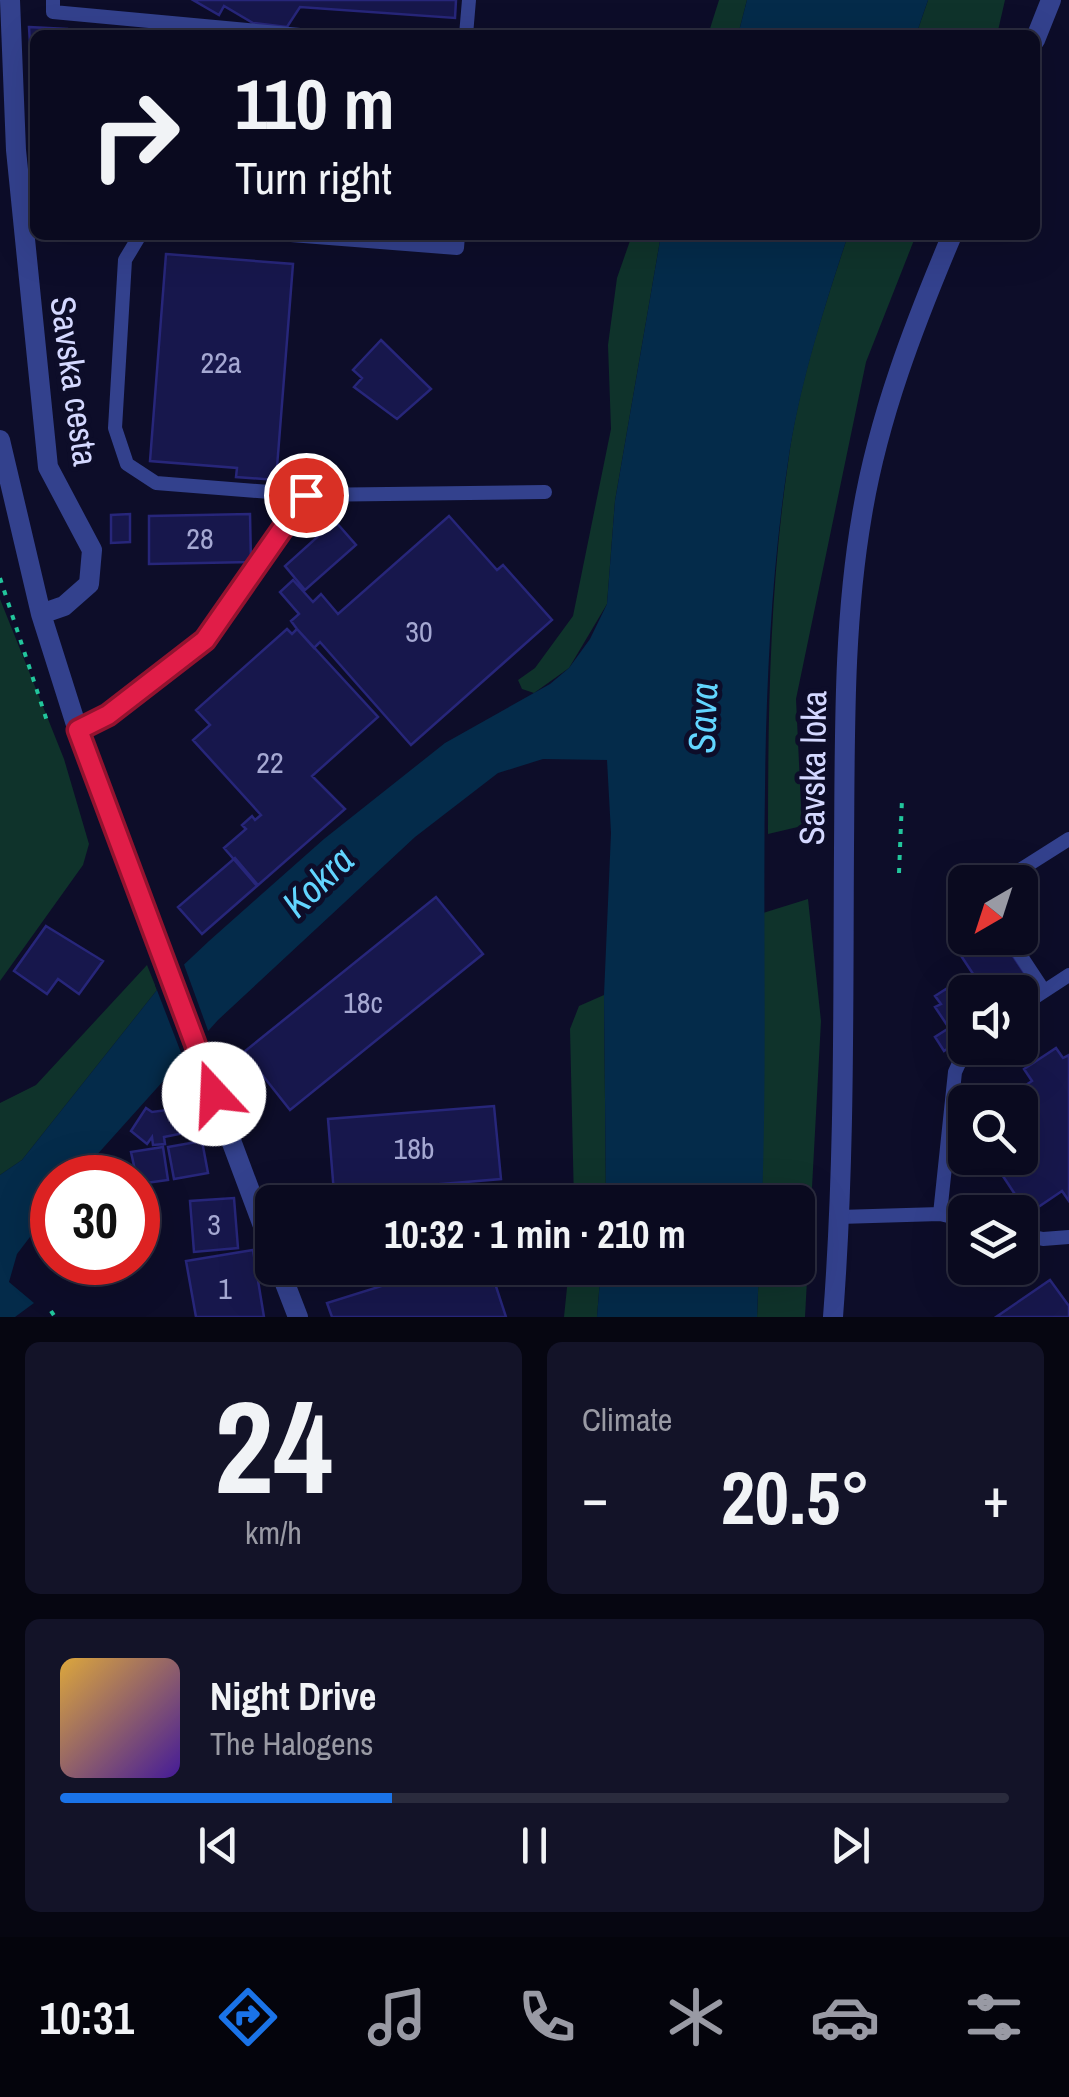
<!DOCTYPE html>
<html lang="en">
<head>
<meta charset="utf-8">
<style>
	:root { --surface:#0a0a1f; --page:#131328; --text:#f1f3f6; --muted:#999aa4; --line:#2a2b3d; --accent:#1a73e8 }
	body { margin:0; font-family:"Archivo Narrow",sans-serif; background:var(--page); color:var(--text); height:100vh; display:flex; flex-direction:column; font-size:38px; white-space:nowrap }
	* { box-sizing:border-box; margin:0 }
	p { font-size:32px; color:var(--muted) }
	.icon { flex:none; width:55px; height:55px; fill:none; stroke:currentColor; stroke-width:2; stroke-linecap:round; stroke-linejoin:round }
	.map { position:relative; height:1317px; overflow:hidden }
	.drawer { display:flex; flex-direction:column; gap:25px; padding:25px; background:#060611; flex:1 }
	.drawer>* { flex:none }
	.top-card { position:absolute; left:30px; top:30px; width:1010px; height:210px; border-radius:15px; box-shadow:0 10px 40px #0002,0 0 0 2px var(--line); background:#0a0a1f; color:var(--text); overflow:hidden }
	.needle { width:65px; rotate:219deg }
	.controls { position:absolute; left:948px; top:865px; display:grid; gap:20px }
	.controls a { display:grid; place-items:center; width:90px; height:90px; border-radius:15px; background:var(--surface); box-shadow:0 10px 40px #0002,0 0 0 2px var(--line); font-size:50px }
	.speed { position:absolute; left:30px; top:1155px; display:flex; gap:20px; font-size:50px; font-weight:700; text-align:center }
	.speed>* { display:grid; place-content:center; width:130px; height:130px; border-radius:50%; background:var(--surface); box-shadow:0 10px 40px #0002,0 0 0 2px var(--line); line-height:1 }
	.speed .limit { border:15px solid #d22; background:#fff; color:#111 }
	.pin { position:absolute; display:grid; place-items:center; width:85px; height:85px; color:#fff; margin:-42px; border:5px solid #fff; border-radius:50%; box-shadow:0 2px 10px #0007 }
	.me { position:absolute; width:110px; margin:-55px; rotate:340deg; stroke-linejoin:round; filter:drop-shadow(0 0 8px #0008) }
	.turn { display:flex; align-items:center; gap:35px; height:210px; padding:0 40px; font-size:45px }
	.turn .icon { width:130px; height:130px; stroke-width:2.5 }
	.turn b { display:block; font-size:70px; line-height:85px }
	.big { font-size:75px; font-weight:800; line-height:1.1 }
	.drawer .card { flex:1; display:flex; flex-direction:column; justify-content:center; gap:15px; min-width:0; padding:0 35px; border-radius:15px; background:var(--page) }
	.drawer .dial { align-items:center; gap:0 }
	.dial b { font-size:130px; line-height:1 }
	.song { display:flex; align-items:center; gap:30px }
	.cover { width:120px; height:120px; border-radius:15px; background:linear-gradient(135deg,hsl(40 70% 55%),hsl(260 70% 35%)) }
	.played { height:10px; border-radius:5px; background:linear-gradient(90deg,var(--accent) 35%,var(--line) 35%) }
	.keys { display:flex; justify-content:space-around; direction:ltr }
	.heat { display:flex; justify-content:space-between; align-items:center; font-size:55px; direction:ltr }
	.drawer .tiles { flex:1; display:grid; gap:25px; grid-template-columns:1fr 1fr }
	.card:last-child { grid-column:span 2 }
	.trip { position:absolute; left:255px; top:1185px; width:560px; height:100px; border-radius:15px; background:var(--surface); box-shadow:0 10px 40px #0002,0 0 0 2px var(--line); font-weight:800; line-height:100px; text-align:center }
	.tabs { display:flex; height:160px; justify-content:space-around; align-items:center; background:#04040c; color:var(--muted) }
	.tabs .icon { width:70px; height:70px }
	.tabs .selected { color:var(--accent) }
	.tabs b { font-size:45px; color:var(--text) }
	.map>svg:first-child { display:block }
</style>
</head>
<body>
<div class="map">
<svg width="1069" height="1317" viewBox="0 0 1069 1317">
	<rect width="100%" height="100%" fill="#0d0d29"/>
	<path fill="#0f332b" d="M719,0H747L738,35H708Z
		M928,0H1005L997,35H916Z
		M632,235H661L615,501L607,604L569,668L534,693L522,689L518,680L535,668L573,616L611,429L608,345L617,278Z
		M848,235H916L866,362L796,699L802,826L768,834C768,711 770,585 788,463C798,386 824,308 848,235Z
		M0,599L64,759L89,844L83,865L0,981Z
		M808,899L821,1021L805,1317H757L759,1268H798V1202H762L763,913Z
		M147,965L157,990L22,1160L0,1175V1103L36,1085Z
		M604,995L606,1202H574L570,1029L579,1006Z
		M569,1268H601L597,1317H564Z"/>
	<path fill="#042b4a" d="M747,0H928L916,35H738Z
		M661,235H848C824,308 799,386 788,462C751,705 771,958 762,1202H606L604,995L611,833L607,760L543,759L498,773L415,837L218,1020L77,1177L52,1178V1208L17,1254L9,1282L34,1303L15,1317H0V1175L22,1160L157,990L209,941L324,839L445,743L550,684L569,668L590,639L607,604L615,501Z
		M601,1268H759L757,1317H597Z"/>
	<path fill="#0d0d29" d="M182,959L210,1036L185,1063L155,985Z"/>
	<path fill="#17174c" stroke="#27267a" stroke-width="2.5" d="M193,0H456L455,18L300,7L287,27L253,23L224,6L219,15Z
		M29,27L67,29V35H35V128Z
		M67,29L165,35H67Z
		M166,254L293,264L276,480L236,477L237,468L150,461Z
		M381,340L431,389L397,419L354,387L362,378L353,370Z
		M130,514V542L111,543V515Z
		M250,514L251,562L149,564V516Z
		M449,516L497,570L503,565L552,620L411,745L320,642L314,648L297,629L291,621L299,614L280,592L293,580L313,602L321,594L338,614Z
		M335,521L356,545L305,590L285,566Z
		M287,629L292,634L297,629L378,717L312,776L345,809L257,886L224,848L246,829L242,825L252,816L255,820L261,815L193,740L210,725L196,710Z
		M235,858L258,885L202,934L178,907Z
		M436,897L483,954L290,1110L244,1052Z
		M965,925V938H1001L1035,989L1020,999V992H985L948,936Z
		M46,926L103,961L79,994L58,979L47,994L14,971Z
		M946,989L965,1017V1037L944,1051L935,1037L949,1028L935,1007L941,1004L935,996Z
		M1056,1048L1063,1058L1069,1055V1201L1062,1191L1028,1214L991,1158H1020V1102H1000L1032,1081L1024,1069Z
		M195,1103L199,1130L164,1137L165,1144L153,1145L152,1137L147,1144L131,1131L146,1108L152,1112L175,1109V1105Z
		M494,1106L501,1179L334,1193L328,1119Z
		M202,1141L208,1173L174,1179L168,1147Z
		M163,1147L168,1180L138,1184L131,1152Z
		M234,1198L238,1248L194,1252L190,1201Z
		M253,1250L264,1317H196L186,1261Z
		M296,1268H341L302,1283Z
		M439,1268H490L506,1317H332L327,1303Z
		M1050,1280L1069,1306V1317H996Z"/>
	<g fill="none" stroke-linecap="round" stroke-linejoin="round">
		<path stroke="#22c69c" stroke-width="4" stroke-dasharray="5 8" stroke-linecap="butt" d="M0,578L47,721L51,722
			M899,873L902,799
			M51,1311L55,1317"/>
		<path stroke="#33418d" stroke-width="14" d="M53,0V12L300,35
			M466,35L469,0
			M291,235L457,248L458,235
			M306,495L545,492
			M78,731L109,715L205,640L306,495L156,483L127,464L115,428L125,260L140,235
			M1001,882L1069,839
			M1009,938L1044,991
			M1020,1007L1069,975
			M940,1214L955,1072L966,1048
			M839,1217L940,1214L965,1220
			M1020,1234L1043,1239L1069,1237"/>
		<path stroke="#33418d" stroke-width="20" d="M10,0L16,150L48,467L92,550L89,584L64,606L41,614
			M1035,40L1051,0
			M0,440L41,614L78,731L272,1250
			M279,1268L298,1317
			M833,1317C845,1161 843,1004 844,848C845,737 843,625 862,515C878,418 914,325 952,235"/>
	</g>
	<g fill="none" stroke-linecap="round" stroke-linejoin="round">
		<defs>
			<path id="route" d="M214,1094L78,730L108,715L205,640L306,495"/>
		</defs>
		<use href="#route" stroke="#92132f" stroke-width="25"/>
		<use href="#route" stroke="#e11d48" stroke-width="18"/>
	</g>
	<g text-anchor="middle" stroke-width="10" stroke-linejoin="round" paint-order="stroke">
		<g font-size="30" fill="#a5a8d2">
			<text x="221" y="373">22a</text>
			<text x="200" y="549">28</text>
			<text x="419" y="642">30</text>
			<text x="270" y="773">22</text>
			<text x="363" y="1013">18c</text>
			<text x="414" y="1159">18b</text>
			<text x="214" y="1235">3</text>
			<text x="225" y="1299">1</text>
		</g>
		<g font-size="35" fill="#d4d8ff" stroke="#0d0d29">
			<text transform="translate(74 381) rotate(82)" y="12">Savska cesta</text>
			<text transform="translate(813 768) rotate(-89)" y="12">Savska loka</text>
		</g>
		<g font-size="38" font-style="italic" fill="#62d5ff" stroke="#0d0d29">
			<text transform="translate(703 718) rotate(-88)" y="13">Sava</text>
			<text transform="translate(318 882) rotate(-44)" y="13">Kokra</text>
		</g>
	</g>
</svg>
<div class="controls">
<a><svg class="needle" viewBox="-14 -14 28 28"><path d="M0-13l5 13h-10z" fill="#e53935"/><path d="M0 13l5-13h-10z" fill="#999aa4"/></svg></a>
<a><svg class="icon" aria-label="sound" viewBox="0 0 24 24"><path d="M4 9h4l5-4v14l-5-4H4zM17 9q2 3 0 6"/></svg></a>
<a><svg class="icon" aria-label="search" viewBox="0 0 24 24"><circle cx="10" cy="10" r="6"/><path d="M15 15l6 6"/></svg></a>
<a><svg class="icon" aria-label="layers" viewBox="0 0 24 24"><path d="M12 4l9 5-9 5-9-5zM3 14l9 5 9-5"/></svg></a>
</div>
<div class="speed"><div class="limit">30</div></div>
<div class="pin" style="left:306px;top:495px;background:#d93025"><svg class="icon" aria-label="arrive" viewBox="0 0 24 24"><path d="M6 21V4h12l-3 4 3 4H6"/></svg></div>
<svg class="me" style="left:214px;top:1094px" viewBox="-20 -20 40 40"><circle r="19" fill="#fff"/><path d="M0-13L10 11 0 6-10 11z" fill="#e11d48"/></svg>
<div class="trip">10:32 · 1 min · 210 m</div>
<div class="top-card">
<div class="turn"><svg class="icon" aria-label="right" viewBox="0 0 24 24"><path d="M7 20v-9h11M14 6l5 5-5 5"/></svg><div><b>110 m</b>Turn right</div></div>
</div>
</div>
<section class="drawer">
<div class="tiles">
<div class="card dial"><b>24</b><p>km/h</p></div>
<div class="card"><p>Climate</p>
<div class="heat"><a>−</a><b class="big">20.5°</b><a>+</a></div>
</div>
<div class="card">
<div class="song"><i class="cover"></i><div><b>Night Drive</b><p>The Halogens</p></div></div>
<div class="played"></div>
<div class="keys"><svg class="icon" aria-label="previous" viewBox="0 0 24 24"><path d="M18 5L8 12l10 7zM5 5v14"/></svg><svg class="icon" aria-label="pause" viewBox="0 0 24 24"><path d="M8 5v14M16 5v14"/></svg><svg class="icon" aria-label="next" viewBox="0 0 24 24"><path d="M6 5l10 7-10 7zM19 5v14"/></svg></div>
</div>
</div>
</section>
<nav class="tabs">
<b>10:31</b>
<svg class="icon selected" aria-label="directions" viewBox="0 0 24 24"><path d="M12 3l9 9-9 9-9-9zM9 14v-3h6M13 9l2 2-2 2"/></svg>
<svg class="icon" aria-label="music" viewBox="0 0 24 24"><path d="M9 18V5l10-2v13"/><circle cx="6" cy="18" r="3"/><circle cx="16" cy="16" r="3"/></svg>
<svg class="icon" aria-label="phone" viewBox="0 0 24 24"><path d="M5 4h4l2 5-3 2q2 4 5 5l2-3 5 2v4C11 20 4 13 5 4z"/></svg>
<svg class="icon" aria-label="climate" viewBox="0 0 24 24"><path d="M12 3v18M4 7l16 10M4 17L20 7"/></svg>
<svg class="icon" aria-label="car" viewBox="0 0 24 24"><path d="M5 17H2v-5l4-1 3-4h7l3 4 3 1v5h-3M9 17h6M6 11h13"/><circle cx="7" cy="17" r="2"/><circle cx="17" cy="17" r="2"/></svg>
<svg class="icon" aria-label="filters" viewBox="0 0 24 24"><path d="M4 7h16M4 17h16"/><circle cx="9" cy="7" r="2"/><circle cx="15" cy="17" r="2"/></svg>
</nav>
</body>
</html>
